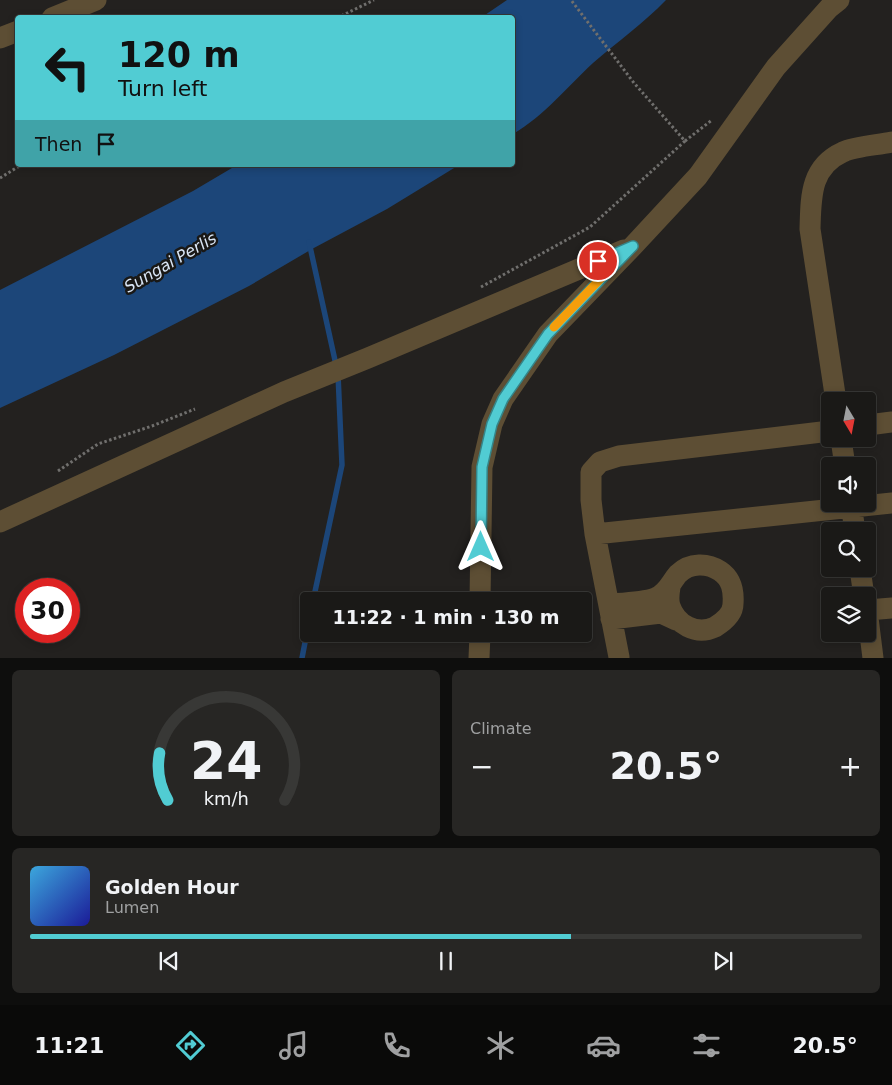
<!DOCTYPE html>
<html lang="en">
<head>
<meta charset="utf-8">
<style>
	:root { --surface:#1a1917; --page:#272624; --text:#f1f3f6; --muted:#9fa0a1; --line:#383836; --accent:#51ccd3 }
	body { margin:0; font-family:"DejaVu Sans",sans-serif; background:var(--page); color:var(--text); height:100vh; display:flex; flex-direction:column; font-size:19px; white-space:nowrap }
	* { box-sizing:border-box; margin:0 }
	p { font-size:16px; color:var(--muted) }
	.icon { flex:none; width:28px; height:28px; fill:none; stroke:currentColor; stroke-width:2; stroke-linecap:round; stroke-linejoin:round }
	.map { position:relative; height:658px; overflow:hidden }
	.sheet { display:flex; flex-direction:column; gap:12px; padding:12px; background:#0e0e0d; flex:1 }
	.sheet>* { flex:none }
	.top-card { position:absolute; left:15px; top:15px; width:500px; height:152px; border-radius:5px; box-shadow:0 2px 8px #0003,0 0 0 1px var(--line); background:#51ccd3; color:#111; overflow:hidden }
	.needle { width:32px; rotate:170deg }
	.tools { position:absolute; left:821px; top:392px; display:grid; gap:10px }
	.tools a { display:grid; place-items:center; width:55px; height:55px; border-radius:5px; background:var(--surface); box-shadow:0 2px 8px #0003,0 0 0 1px var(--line); font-size:25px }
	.speed { position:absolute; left:15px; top:578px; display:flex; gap:10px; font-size:25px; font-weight:700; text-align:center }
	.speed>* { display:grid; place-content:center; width:65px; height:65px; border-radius:50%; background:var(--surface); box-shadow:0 2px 8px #0003,0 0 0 1px var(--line); line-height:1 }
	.speed .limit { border:8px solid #d22; background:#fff; color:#111 }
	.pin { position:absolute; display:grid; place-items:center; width:42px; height:42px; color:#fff; margin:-21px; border:2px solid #fff; border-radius:50%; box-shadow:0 1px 5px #0007 }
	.me { position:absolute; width:55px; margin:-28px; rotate:0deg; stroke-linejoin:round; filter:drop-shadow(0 0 4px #0008) }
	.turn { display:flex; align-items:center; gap:18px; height:105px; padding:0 20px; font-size:22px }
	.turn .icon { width:65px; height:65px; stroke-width:2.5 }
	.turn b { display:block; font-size:35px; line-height:42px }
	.then { display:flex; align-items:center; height:48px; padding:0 20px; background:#0003; gap:10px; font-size:19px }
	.big { font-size:38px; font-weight:700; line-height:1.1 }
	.sheet .tile { flex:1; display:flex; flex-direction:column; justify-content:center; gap:8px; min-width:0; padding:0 18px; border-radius:8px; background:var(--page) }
	.sheet .dial { align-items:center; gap:0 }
	.dial svg { height:130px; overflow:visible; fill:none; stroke:var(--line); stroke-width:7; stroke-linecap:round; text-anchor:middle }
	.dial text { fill:var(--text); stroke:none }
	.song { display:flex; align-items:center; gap:15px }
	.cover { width:60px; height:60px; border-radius:8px; background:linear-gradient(135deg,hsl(200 70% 55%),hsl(240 70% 35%)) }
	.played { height:5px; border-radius:2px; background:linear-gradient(90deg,var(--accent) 65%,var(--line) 65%) }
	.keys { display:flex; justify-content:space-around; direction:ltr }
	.heat { display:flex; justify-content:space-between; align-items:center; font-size:28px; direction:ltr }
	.sheet .tiles { flex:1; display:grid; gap:12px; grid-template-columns:1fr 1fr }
	.tile:last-child { grid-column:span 2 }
	.trip { position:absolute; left:300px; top:592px; width:292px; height:50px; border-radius:5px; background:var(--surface); box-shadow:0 2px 8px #0003,0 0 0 1px var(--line); font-weight:700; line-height:50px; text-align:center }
	.menu { display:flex; height:80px; justify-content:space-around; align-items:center; background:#0a0a09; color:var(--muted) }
	.menu .icon { width:35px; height:35px }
	.menu .on { color:var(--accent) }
	.menu b { font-size:22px; color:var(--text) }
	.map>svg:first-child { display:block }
</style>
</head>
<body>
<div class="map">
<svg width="892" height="658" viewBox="0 0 892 658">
	<rect width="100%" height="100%" fill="#23211f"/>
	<path fill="#1c4679" d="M507,0H666C644,23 617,42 593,63C567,87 544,116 513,134L512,18L482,17Z
		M237,165H459L387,209L312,249L249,286L114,355L0,408V290L193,191Z"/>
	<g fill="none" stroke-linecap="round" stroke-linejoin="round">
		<path stroke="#1c4679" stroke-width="5.5" d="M309,242L338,374L342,465L313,601
			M302,658L309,622"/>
		<path stroke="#706f6d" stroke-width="3" stroke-dasharray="2.5 2.5" stroke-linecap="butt" d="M337,18L374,0
			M685,141L712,120
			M0,178L21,165
			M481,287L590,227L685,141L634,83L571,0
			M58,471L98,444L152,426L195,409"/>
		<path stroke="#5d4e34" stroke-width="21" d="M52,18L96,0
			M0,38L18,31
			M836,401L810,229C811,197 810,167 843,152C855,146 878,145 892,142
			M868,425L892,422
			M841,439L845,466
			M851,504L855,531
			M0,522L284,392L368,358L624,250
			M595,534L892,503
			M860,569L864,596
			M480,601L482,467L492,424L503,399L548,334L633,246L698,176L776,67L829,8L839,0
			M610,604C622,603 644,602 655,598C667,594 671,582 678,574C690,562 708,563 720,571C732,579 734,591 733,604C733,614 723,622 715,627C696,636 676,624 670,606C668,600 669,593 670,587
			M868,610L892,608
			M868,618L873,658
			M611,619L661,613L676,620
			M619,657L595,534L591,500V472L600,462L619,456L830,431
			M479,658L480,634"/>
	</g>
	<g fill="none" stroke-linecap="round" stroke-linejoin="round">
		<defs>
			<path id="route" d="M481,547L482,467L492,424L503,399L548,334L633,246L598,261"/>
		</defs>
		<use href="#route" stroke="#358589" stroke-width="12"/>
		<use href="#route" stroke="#51ccd3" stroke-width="9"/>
		<path stroke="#f59e0b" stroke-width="9" d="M554,327L608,271"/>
	</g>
	<g text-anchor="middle" stroke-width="5" stroke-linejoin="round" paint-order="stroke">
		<g font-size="16" font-style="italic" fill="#d9e5f5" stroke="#191816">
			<text transform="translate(170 262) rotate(-30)" y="6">Sungai Perlis</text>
		</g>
	</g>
</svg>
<div class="tools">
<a><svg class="needle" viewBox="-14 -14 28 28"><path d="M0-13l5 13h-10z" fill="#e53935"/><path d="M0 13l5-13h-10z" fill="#9fa0a1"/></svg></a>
<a><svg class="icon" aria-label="sound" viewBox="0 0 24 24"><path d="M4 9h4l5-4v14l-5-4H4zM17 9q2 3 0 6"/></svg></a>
<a><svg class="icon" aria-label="search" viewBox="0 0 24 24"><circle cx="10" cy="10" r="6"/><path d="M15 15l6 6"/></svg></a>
<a><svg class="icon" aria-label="layers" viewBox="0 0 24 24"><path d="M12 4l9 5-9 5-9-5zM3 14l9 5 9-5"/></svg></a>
</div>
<div class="speed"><div class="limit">30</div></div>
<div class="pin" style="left:598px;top:261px;background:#d93025"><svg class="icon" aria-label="arrive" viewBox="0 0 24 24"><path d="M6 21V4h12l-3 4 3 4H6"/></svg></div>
<svg class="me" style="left:481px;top:547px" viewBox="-20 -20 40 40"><path d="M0-17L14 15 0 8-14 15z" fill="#51ccd3" stroke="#fff" stroke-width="4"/></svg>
<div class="trip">11:22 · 1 min · 130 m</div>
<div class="top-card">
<div class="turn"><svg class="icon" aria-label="left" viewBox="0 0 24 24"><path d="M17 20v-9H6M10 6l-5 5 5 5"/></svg><div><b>120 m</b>Turn left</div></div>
<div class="then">Then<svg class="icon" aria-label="arrive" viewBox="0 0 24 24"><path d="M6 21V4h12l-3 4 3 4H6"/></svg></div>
</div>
</div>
<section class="sheet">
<div class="tiles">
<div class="tile dial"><svg viewBox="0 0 100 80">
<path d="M14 69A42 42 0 1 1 86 69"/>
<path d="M14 69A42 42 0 0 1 9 40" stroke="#51ccd3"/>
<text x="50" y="56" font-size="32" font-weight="700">24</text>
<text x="50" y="72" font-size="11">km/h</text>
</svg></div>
<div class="tile"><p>Climate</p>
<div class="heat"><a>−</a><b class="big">20.5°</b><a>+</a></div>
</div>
<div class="tile">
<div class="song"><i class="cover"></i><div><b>Golden Hour</b><p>Lumen</p></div></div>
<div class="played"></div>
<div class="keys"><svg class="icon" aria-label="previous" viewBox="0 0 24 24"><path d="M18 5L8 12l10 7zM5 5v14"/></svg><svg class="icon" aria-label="pause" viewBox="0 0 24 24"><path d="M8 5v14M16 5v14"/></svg><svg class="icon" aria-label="next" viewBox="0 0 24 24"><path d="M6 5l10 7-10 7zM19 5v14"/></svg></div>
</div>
</div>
</section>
<nav class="menu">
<b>11:21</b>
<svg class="icon on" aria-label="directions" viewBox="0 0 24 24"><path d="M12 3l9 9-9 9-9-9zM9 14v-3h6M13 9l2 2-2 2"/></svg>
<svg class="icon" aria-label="music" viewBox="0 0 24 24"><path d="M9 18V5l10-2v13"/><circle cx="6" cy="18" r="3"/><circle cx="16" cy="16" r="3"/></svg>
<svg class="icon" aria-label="phone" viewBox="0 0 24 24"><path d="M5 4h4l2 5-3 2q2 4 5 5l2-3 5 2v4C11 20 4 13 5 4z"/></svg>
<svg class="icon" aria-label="climate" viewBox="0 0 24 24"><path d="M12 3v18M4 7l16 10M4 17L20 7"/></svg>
<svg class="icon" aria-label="car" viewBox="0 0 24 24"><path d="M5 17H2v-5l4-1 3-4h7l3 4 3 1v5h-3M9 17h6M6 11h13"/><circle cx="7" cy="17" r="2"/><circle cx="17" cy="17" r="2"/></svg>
<svg class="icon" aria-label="filters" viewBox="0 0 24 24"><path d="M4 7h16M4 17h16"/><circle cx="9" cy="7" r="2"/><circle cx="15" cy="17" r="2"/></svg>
<b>20.5°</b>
</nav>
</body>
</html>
